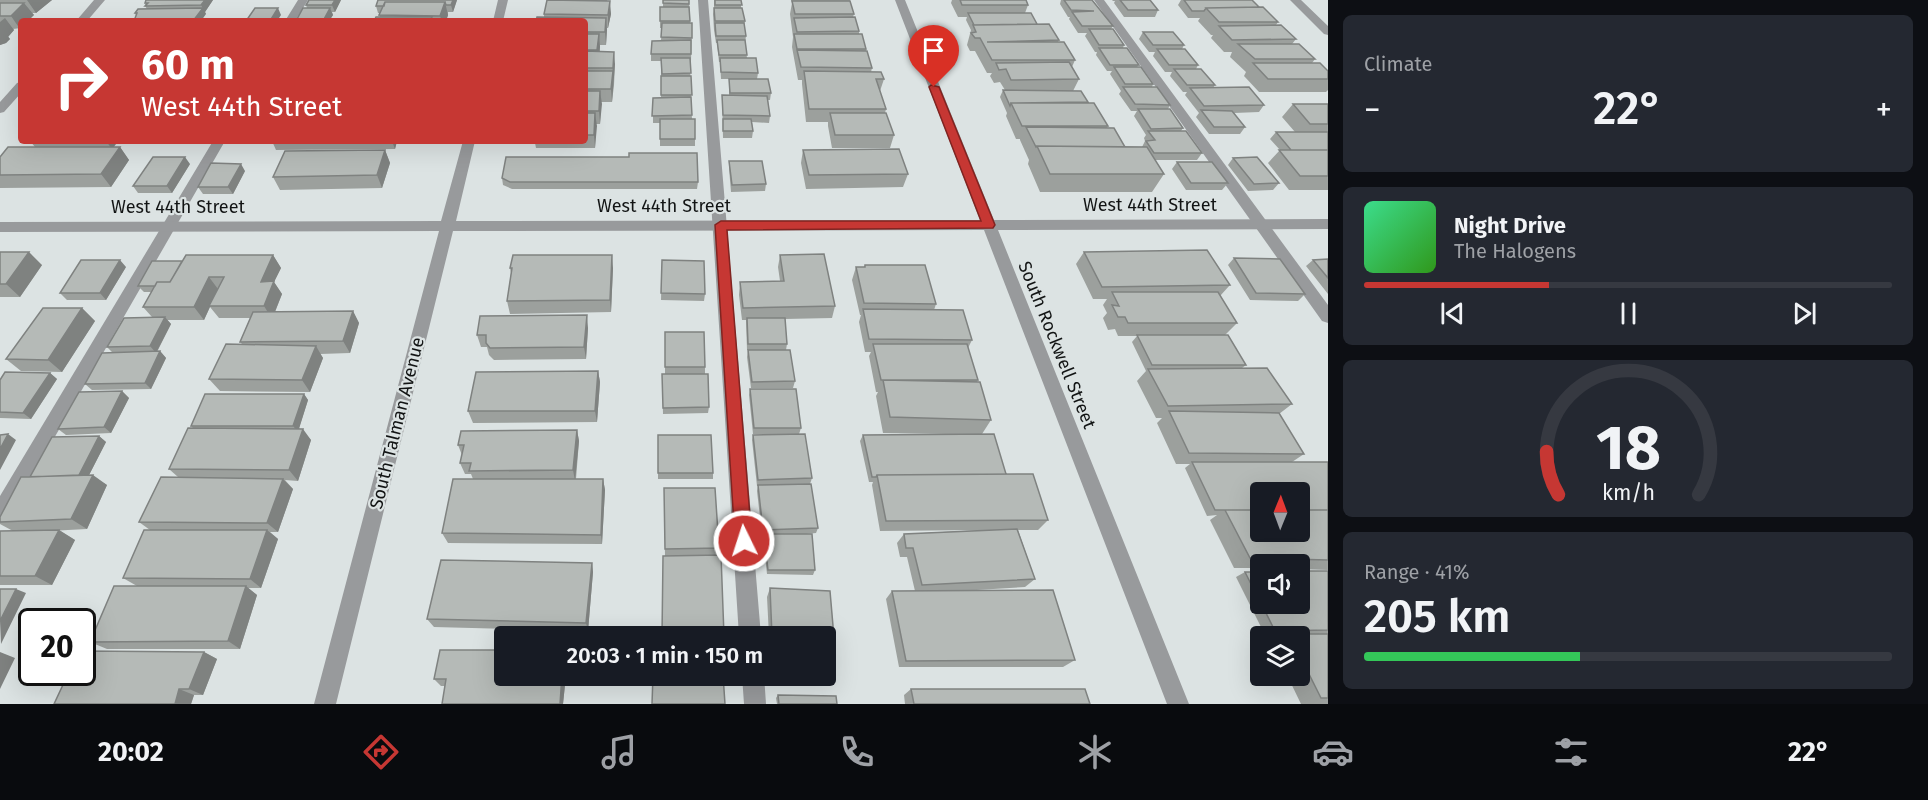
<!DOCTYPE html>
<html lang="en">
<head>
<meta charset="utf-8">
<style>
	:root { --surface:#171b24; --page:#242831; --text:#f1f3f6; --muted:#9ea1a6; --line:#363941; --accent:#c63733 }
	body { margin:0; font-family:"Fira Sans",sans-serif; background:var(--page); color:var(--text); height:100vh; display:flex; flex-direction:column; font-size:22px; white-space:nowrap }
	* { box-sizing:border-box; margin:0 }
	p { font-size:20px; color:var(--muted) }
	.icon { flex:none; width:33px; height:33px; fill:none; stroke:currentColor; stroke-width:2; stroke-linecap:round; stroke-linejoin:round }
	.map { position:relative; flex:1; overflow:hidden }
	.sheet { display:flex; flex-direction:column; gap:15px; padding:15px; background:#0d0f14; width:600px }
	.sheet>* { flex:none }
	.guide { position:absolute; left:18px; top:18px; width:570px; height:126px; border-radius:6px; box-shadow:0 6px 24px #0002; background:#c63733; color:#fff; overflow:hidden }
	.needle { width:39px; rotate:1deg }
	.buttons { position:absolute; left:1250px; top:482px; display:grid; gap:12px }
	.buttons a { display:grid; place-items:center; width:60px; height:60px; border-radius:6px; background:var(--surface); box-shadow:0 6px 24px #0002; font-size:30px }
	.speed { position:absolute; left:18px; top:608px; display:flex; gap:12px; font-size:30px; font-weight:700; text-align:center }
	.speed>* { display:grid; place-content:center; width:78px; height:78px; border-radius:50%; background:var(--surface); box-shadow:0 6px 24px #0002; line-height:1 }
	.speed .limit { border:3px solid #111; border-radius:9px; background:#fff; color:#111 }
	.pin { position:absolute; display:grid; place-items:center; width:51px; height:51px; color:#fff; margin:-62px -26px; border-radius:50% 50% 50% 0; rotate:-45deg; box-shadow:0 0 6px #0007 }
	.pin .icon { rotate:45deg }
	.me { position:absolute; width:66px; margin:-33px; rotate:356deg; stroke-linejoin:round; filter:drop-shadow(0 0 4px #0008) }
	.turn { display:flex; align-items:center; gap:21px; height:126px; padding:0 24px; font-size:27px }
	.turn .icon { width:78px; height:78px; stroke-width:2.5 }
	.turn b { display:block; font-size:42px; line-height:51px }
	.big { font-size:45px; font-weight:600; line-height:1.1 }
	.sheet .tile { flex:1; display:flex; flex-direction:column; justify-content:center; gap:9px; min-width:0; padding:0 21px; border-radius:9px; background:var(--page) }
	.sheet .dial { align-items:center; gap:0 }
	.dial svg { height:156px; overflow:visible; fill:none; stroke:var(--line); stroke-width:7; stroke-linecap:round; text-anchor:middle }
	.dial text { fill:var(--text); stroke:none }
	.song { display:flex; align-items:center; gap:18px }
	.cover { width:72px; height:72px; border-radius:9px; background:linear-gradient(135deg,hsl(150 70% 55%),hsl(110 70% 35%)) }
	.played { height:6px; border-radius:3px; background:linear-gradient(90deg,var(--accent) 35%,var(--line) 35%) }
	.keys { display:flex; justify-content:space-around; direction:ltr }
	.heat { display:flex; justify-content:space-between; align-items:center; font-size:33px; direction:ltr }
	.charge { height:9px; border-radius:4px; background:linear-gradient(90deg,#34c759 41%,var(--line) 0) }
	.trip { position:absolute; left:494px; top:626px; width:342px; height:60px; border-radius:6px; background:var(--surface); box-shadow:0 6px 24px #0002; font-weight:600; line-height:60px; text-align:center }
	.dock { display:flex; height:96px; justify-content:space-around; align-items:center; background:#090b0e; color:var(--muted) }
	.dock .icon { width:42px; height:42px }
	.dock .active { color:var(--accent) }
	.dock b { font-size:27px; color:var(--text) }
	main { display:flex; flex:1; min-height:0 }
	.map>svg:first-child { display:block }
</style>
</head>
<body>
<main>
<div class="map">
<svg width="1328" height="704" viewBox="0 0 1328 704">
	<rect width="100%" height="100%" fill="#dce3e3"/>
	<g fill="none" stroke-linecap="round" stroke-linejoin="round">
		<path fill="#989a9c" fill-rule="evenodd" d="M298,0H308L295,21H285Z
			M698,0H708L761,636H739Z
			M1094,0H1104L1328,305V323L1322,321Z
			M213,141H225L7,520L0,523V496Z
			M742,675H764L766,704H744Z"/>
		<path fill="#989a9c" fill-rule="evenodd" d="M94,0H105L87,21H76Z
			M498,0H508L503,21H493Z
			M895,0H905L994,220L1328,219V229L998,230L1189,704H1167L984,230L453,231L336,704H314L439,231L0,232V222L441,221L463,141H475L456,221L980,220Z
			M1290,0H1301L1328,26V35L1324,34Z
			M21,82V93L4,112L0,113V102L17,83Z"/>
	</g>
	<path fill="#9ca09d" d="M0,0H52L36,13H32L34,15L21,21V28L13,29L14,30L8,37L10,39L6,43L0,45Z
		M146,0H213L205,12L206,14L136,15L135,13L147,9L145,6Z
		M341,0L335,12H332L333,15L329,21H296L307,8L306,5Z
		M378,0H457L453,12H448V15L446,21H374L380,17L379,15L381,13H378L376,6Z
		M547,0H607L611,14L608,28H607L606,45H600V51L615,64L614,85L612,102H601L600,124H596L595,148H536L535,143H532L531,141H585V21L544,17V14Z
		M663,0H689L690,23H692L691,61H690L691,102L692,119H695V146H660V123H653V98H661V61H651V54L661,40L662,28H660V7H663Z
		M714,0H741V8L745,21L744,26L746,36L745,43L747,58L758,73L757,79L771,93L770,100H768L770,116L769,123L752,122L753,131L752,138H723L722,95H729V79H721L720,62H719L717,43H716L714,30L713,14L714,8Z
		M791,0H850V2L854,14L853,17L859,31V34L866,49V51L872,68L871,72L884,79L880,91L886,109L885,113L894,135L890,148H832L828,126V122H806L802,84V80H798L792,47L793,37L790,14L792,3Z
		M952,0H1027V2L1028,5L1025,13L1037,24L1059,40L1058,42L1075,60L1072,67L1079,79L1073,91L1088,102L1108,126L1107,128L1125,147H1142L1145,141L1144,138L1146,135L1134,116L1137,111H1131L1119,94L1121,91L1110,74L1112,71H1107L1096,55L1097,52H1095L1085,36L1087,33H1078L1069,19L1070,17H1068L1060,4L1061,0H1057H1092L1113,26L1111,29L1124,45L1123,48L1139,65L1137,67L1153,84L1152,87L1170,105L1168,109L1183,128L1181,131L1202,153L1197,160H1155L1164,174L1152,192H1040L1028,164L1029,160L1020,140V139H1016L1006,116L1007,113L1000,97L1003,90H1005L1000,82L994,83L990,76L992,73H987L975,51H970L967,45L971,30L966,20L967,17H958L951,3Z
		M1112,0H1150L1158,10L1155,17H1124L1114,3L1115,1H1113Z
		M1181,0H1252L1259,7L1278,22L1276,25L1296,39L1292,44L1315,59L1312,63L1328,71V90L1326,92H1259L1244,76L1246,72L1230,57L1232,52H1224L1211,38L1213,35H1211L1198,21L1200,18H1188L1178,5Z
		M1143,32L1184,45L1182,49L1198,65L1196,69L1215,85L1213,88L1264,105L1259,112L1234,113L1245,127L1240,134H1209L1196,117L1199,113L1185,95L1187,92H1183L1170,76L1172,72H1165L1153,56L1155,52H1149L1139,39Z
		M1293,104H1328V190H1289L1268,163L1280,150L1270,139L1276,132H1295L1282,117Z
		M30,141H118L114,147H120L129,160L111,187L0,188V157L35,147Z
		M162,141H196L194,143H163Z
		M272,141H397L395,149L276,150Z
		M385,150L390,163L382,188L280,190L273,177Z
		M803,150L908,174L903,187L806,189L801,163Z
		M1233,158L1279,183L1273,190L1248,191L1228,165Z
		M729,161L766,184L765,191L731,192L729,168Z
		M1177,162L1228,183L1222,190H1186L1172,169Z
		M190,164L172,193H138L133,186Z
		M245,171L233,194H203L198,187Z
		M502,178L698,182L697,189H512L503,185Z
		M0,252L42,265L20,297H0Z
		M1084,252L1230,285L1220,296L1237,323L1225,335L1246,365L1242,368L1292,404L1279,414L1304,454L1292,462H1328V570L1299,569V564H1260V568H1234L1210,520L1217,515L1207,516L1185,468L1190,464H1176L1157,423L1162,418H1156L1137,381L1146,371L1132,342L1137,336H1118L1115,329L1108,330L1103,318L1107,313L1103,305L1107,299H1093L1076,264Z
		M273,255L281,268L274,282L282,294L275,312L353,311L359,323L350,353L320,354L323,358L310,392L220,391L209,379L242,344L240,342L250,318H219L210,307L204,320H167L171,324L157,352L160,351L166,358L151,389L92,390L85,384L113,353L107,347L152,317L143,307L151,292H144L138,286L182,261Z
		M780,255L835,306L832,318L785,319L787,344L786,350L795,381L793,388H751L747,357L748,350H760H747L746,320H742L739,295L740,282L780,281L778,267Z
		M1234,258L1305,294L1298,301L1250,300L1228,265Z
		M1328,259V294L1306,266L1313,260Z
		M662,260L705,294L704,301L661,300Z
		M865,265L936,304L934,310L972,340L968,348L978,380L977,382L991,420L982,434L1006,474L1048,520L1038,530H1018L1035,579L1025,587L960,591L1075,660L1063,667H899L886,599L892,591H915L907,557H900L897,543L904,534L980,530L880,531L872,485L873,482H869L860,441L863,435L945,434L883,433L876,396L878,392H876L869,356L871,352H865L859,322L861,315H860L852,280L856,267H864Z
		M126,267L106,300H67L60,293Z
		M510,268H613L611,312L510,314L507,301L511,273Z
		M82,308L95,321L62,372L21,371L6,359Z
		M588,328L586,359L494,360L489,355L487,347H481L477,335Z
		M665,332L705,367V374L709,407L708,413L663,414L662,374H665Z
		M598,371L600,382L597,422L473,423L468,411Z
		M50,373L57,379L31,419L0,418V380Z
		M750,389L801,428L799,434H753L749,395Z
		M122,391L129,398L111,433L66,435L58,429Z
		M304,394L308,400L299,428L311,440L298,481L285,480L293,489L278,532H270L278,539L261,588H248L257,595L240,649H107L90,642L137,586L123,578L150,530L139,522L178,477L169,469L193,428L191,426Z
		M577,430L579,441L576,479H603L605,490L602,544L448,543L442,533L473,479L471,474H465L460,463L462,455L458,445Z
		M658,435L713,473V479H658Z
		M753,435L812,478L810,484L818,528L816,533L806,534L815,570L813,575L767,574L763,539L764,535H762L757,491L758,486H757L752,440Z
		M99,436L106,442L89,475L107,485L87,529L49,531L59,530L75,540L52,585H0V531H13L0,524V517L30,477Z
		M664,488L719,548L717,555L665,556Z
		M592,563L593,572L588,631L434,627L427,619Z
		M1328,571V704H1301L1287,675H1299V636H1284L1287,634L1265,635L1236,577L1245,572H1260V603H1299Z
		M770,588L830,591L835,649L830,657L825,656V636H769L767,597Z
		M204,652L217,659L203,695H194L191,704H54Z
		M504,675H566L563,704H442L445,686H441L434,679Z
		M911,689L1090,704H905L904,695Z
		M778,695L837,704H777L776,698Z"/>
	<path fill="#7f8280" d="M27,0H52L36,13Z
		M205,0H213L205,12L201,5Z
		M335,0H341L335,12L332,5Z
		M453,0H457L453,12L451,5Z
		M610,1L611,14L608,28V15Z
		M445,2L448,15L446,21H442L440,16Z
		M24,3L34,15L28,21H21L20,29L11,16Z
		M203,8L206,14L201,21H193Z
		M278,8L281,15L277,21H270Z
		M330,8L333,15L329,21H323Z
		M5,18L14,30L8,37L0,26V22Z
		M606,18L607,30L606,45L605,32Z
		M0,26L10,39L6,43L0,45Z
		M599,34L600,47L598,62L597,50Z
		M614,52L615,64L612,102L611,89Z
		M600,91L602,104L600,124L599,111Z
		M595,113L597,126L595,148L594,135Z
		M106,141H118L112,149Z
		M392,141H397L395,149Z
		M120,147L129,160L111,187L101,174Z
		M385,150L390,163L382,188L377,175Z
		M185,157L190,164L172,193L167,186Z
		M241,164L245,171L233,194L228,187Z
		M29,252L42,265L20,297L6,284Z
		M273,255L281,268L274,282L282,294L272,319L264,306L261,282Z
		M612,255L613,268L611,312L610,300Z
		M120,260L126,267L106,300L100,293Z
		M209,277L218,289L204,320L194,307Z
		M82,308L95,321L62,372L48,360Z
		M353,311L359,323L350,353L343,341Z
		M587,315L588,328L586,359L584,347Z
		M165,317L171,324L156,353L150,346Z
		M316,346L323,358L310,392L302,380Z
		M160,351L166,358L151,389L145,383Z
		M598,371L600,382L597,422L595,411Z
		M50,373L57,379L31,419L23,413Z
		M122,391L129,398L111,433L104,427Z
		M304,394L308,400L298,432L293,426Z
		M303,429L311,440L298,481L289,470Z
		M577,430L579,441L575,481L573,470Z
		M8,434L16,440L0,470V449Z
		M99,436L106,442L86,481L79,475Z
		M93,475L107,485L87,529L71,519Z
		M283,479L293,489L278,532L267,523Z
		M603,479L605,490L602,544L601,535Z
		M59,530L75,540L52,585L35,576Z
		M267,530L278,539L261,588L250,579Z
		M592,563L593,572L588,631L586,623Z
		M246,586L257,595L240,649L228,641Z
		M16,589L26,593L1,644L0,621Z
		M0,652L15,658L0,689Z
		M204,652L217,659L203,695L189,689Z
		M562,675H566L563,704H560Z
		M179,689L194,695L191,704H175Z"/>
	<path fill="#b5bab7" stroke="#7f8280" stroke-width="1.5" d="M146,0H205L201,5L145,6L148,3H145Z
		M309,0H335L332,5H306Z
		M378,0H453L451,5H446L445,2H385L384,6H376Z
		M547,0L610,1L608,15L544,14Z
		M663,0H689V4L663,3Z
		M715,0H741L742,5H715Z
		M960,0H1026L1028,5H962Z
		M1064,0H1092L1113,26H1082L1072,12L1094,11L1071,10Z
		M1120,0H1150L1158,10H1128Z
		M1184,0H1252L1259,7L1206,8L1204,11H1192Z
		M792,1H850L854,14H795Z
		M385,2H445L440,16L379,15Z
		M0,3H24L11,16H0Z
		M660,7H689L690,21H660Z
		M1263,7L1278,22H1219L1206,8Z
		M203,8L193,21H134L137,13H135L138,9Z
		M255,8H278L270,21H246Z
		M303,8H330L323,21H296Z
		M714,8H742L745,21H715Z
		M968,13H1031L1037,24L974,25Z
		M376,17H432L430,21H374Z
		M537,17L606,18L605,32H585V21H536Z
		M855,17L859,31L797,32L794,18Z
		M662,23H692V38L661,37Z
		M715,23H744L746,36H716Z
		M1049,24L1059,40L987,42H1064L1075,60H992L980,38H975L971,33L976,32L973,25Z
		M1281,25L1296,39L1232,40L1219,26Z
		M1089,29H1113L1124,45H1099Z
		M1143,32H1173L1184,45H1153Z
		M585,34H599L597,50H585Z
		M794,34H862L866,49H797Z
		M691,40V54H651L652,41Z
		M717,40H745L747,55H719Z
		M1238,44H1299L1315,59H1255Z
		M1099,48H1127L1139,65H1110Z
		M1157,49H1185L1198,65H1169Z
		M797,50L867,51L872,68L801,67Z
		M585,51L614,52L613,68H585Z
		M661,58H690L691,73L662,74Z
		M720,58H756L758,73L721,72Z
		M1069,62L1079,79L1011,80L1006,69L999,70L996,63Z
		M1253,63H1320L1328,71V79H1268Z
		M1114,67H1141L1153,84H1125Z
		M1174,69H1201L1215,85H1187Z
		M585,71H613L611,89H585Z
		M804,71L881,72L884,79H876L886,109H809Z
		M661,76H691L692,95H661Z
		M729,79H768L771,93H730Z
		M1123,87H1157L1170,105L1135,104Z
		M1249,87L1264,105L1204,106L1190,88Z
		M1003,90L1081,91L1088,102L1011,103L1010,106Z
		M585,91H600L599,111H585Z
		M722,95L767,96L770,116L723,115Z
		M691,97L692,115L652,116L653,98Z
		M1011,103H1094L1108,126H1022Z
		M1293,104H1328V124H1310Z
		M1138,109H1170L1183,128L1151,129Z
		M1201,110L1232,111L1245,127H1214Z
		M585,113H595L594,135H585Z
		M830,113H886L894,135H835Z
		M660,119H695V139H660Z
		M723,119H751L753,131H723Z
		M1026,127L1114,128L1125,147L1037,146L1036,147Z
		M1148,131H1186L1202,153H1154L1146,141L1155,140Z
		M1276,132H1328V150H1291Z
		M1037,146L1147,147L1164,174H1050Z
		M8,147H120L101,174L0,175V157Z
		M899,149L908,174L809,175L803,150Z
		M385,150L377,175L273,177L285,151Z
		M1279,150H1328V176H1300Z
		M629,153H697L698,182H510L502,178L506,157H629Z
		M153,157H185L167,186H133Z
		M1257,157L1279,183L1254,184L1233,158Z
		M729,161H762L766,184L732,185Z
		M1177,162H1212L1228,183H1191Z
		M211,163L241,164L228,187H198Z
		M1207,250L1230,285L1102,287L1084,252Z
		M0,252H29L6,284H0Z
		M824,254L835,306L743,308L740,282L784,281L780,255Z
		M186,255H273L261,282L274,281L264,306H209L224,277H209L194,307H143L157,282H170Z
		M513,255H612L610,300L507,301L512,268H510Z
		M1234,258L1280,259L1305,294L1256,293Z
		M1328,259V278L1313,260Z
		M81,260H120L100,293H60Z
		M662,260L704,261L705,294L661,293Z
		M152,261H182L170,282H157L155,286H138Z
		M865,265H925L936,304L864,303L856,267H865Z
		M1112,292H1218L1237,323H1128L1125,317H1118L1112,305L1119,306Z
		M43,308H82L48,360L6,359Z
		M863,309L963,310L972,340L869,339Z
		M353,311L343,341L240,342L253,312Z
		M587,315L584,347L490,348L486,343V335H477L480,316Z
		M165,317L150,346L107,347L124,318Z
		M747,318H785L787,344H748Z
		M665,332H704L705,367H665Z
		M1137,335H1228L1246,365H1152Z
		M226,344L316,346L302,380L209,379Z
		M873,344H967L978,380H881Z
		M748,350H790L795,381L752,382Z
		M160,351L145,383L85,384L102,353Z
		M1267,368L1292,404L1168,406L1148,369Z
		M598,371L595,411H468L476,372Z
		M5,372L50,373L23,413L0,412V380Z
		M662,374H708L709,407L663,408Z
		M883,380L980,382L991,420L890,417Z
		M750,389H796L801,428H754Z
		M122,391L104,427L58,429L79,392Z
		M205,394H304L293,426H191Z
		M1169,411L1279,413L1304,454L1189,453Z
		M188,428L303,429L289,470L169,469Z
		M577,430L573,470L469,471L471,463H460L464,445H458L461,431Z
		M8,434L0,449V435Z
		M805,434L812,478L758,480L753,435Z
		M994,434L1006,474L877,475L876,477H872L863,435Z
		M658,435H711L713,473H658Z
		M99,436L79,475L30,477L52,437Z
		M1192,462H1328V510H1299V492H1260V510H1215Z
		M1033,474L1048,520L886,521L877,475Z
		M93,475L71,519L0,522V517L21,477Z
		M161,477L283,479L267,523L139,522Z
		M453,479H603L601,535L442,533Z
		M811,484L818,528L763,530L758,485Z
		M664,488H715L719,548L665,549Z
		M1225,510H1260V531H1299V510H1328V560L1250,558Z
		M1017,529L1035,579L922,585L913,548H906L904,534Z
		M59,530L35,576H0V531Z
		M144,530H267L250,579L123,578Z
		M764,534H812L815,570H768Z
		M721,555L724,636H662L663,556Z
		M441,560L592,563L586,623L427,619Z
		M1299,571H1328V630L1275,631L1261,603H1299Z
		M1245,572H1260V602Z
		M114,586H246L228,641L90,642Z
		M770,588L830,591L835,649H825V636H772Z
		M0,589H16L0,621Z
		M1053,590L1075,660L906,661L892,591Z
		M1289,634H1328V698H1321L1299,654V636H1290Z
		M440,650H504V675H562L560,704H442L446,679H434Z
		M82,651L204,652L189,689H179L175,704H54L69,672H82Z
		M653,675H723L725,704H652Z
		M911,689H1085L1090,704H914Z
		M778,695L836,696L837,704H779Z"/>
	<path fill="#c63733" stroke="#812421" stroke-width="1.5" d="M931,85L939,87L995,225L993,228L727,230L752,541L749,547L744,549L738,547L735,541L715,225L721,221H981L929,87Z"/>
	<g text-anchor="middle" stroke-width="4.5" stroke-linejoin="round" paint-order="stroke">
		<g font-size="18" fill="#121414" stroke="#dce3e3">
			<text x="1150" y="211">West 44th Street</text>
			<text x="664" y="212">West 44th Street</text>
			<text x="178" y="213">West 44th Street</text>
			<text transform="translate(1057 345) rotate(68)" y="6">South Rockwell Street</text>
			<text transform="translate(397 423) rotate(-76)" y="6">South Talman Avenue</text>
		</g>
	</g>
</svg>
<div class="buttons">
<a><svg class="needle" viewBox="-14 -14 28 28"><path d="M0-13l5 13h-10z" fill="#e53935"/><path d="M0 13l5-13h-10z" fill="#9ea1a6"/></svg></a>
<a><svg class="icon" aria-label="sound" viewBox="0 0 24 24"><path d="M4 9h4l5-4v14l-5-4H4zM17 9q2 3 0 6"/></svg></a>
<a><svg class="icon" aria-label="layers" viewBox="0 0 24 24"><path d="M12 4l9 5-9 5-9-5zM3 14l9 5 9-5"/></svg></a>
</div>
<div class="speed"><div class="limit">20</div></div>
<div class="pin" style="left:934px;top:87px;background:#d93025"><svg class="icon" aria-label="arrive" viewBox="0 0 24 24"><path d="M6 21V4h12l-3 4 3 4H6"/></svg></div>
<svg class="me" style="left:744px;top:541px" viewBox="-20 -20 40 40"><circle r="17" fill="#c63733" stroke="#fff" stroke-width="3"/><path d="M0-11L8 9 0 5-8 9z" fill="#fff"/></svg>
<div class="trip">20:03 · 1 min · 150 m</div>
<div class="guide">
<div class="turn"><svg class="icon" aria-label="right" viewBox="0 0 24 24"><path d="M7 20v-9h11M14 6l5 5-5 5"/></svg><div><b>60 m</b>West 44th Street</div></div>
</div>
</div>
<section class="sheet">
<div class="tile"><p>Climate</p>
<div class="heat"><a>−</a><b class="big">22°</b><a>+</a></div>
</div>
<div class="tile">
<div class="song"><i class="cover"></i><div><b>Night Drive</b><p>The Halogens</p></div></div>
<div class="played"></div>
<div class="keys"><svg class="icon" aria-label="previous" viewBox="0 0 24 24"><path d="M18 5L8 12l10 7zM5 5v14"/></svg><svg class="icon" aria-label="pause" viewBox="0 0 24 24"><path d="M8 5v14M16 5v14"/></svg><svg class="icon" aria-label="next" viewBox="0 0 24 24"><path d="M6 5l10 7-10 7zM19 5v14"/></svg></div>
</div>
<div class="tile dial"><svg viewBox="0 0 100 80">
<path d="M14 69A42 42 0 1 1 86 69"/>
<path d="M14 69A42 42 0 0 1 8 47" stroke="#c63733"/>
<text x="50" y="56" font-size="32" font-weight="700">18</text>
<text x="50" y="72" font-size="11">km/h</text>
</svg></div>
<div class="tile"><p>Range · 41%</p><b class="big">205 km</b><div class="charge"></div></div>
</section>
</main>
<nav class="dock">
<b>20:02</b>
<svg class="icon active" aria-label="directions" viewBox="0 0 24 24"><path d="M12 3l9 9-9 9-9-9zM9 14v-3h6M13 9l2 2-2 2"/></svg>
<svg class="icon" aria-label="music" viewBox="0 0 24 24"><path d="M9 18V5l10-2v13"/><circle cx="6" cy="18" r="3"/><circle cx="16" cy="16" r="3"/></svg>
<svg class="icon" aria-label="phone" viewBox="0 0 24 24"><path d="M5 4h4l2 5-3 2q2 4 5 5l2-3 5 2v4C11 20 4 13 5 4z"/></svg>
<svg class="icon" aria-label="climate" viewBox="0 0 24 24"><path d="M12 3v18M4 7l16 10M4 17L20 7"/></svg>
<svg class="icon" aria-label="car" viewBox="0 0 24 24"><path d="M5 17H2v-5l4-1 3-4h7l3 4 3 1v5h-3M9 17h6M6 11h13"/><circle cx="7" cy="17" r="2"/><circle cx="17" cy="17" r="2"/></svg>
<svg class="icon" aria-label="filters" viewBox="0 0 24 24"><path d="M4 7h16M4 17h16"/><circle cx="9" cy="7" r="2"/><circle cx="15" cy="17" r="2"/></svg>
<b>22°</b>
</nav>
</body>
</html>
